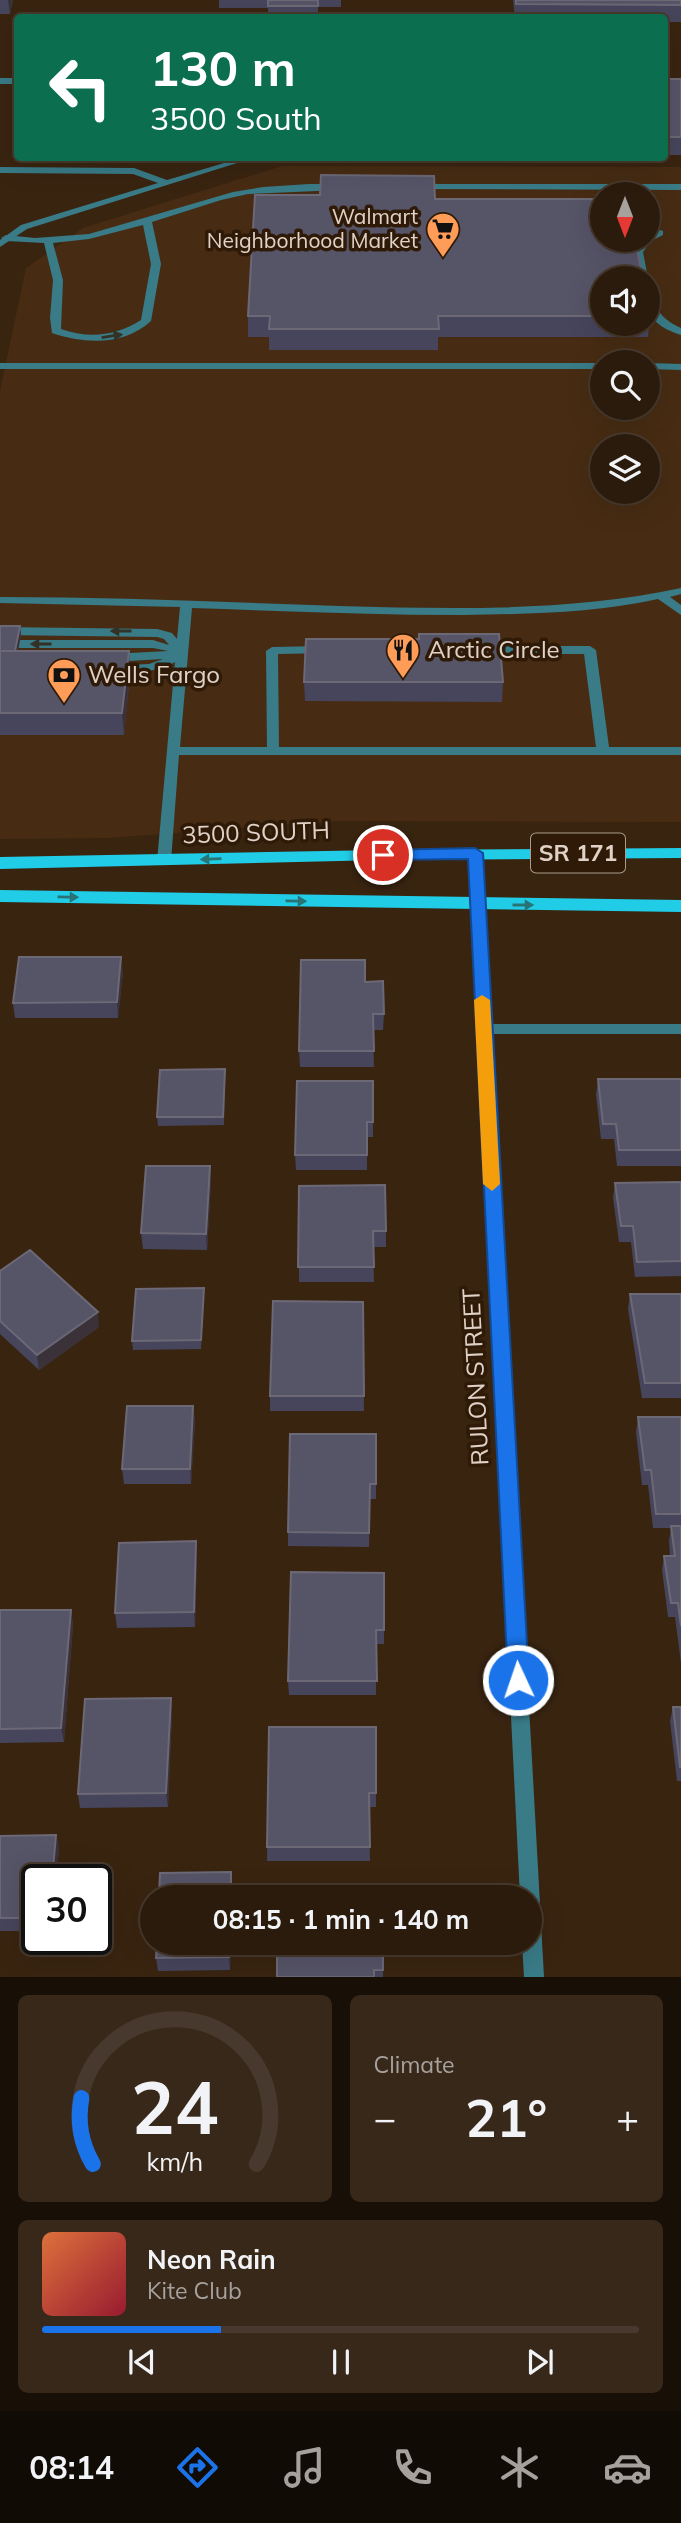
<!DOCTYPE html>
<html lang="en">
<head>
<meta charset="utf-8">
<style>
	:root { --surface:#2b1b0c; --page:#37281a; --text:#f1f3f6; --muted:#a6a19d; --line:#47392d; --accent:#1a73e8 }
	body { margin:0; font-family:Mulish,sans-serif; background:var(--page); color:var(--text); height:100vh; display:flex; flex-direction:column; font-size:26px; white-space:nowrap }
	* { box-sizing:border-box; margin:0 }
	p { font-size:23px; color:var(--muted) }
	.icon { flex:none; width:38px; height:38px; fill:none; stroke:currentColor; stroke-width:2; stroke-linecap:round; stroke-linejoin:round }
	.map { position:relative; height:1977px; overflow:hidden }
	.sheet { display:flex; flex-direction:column; gap:18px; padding:18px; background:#180f07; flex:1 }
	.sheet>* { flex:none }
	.guide { position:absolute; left:14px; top:14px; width:654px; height:147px; border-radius:7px; box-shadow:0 7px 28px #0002,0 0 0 2px var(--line); background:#0b6e4f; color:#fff; overflow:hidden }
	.needle { width:46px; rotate:180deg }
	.buttons { position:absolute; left:590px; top:182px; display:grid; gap:14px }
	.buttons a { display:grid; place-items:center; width:70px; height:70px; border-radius:50%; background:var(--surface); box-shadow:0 7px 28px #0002,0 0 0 2px var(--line); font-size:35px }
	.speed { position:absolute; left:21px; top:1864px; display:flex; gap:14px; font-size:35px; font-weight:700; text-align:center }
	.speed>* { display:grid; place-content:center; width:91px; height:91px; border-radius:50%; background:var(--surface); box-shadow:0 7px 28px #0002,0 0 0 2px var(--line); line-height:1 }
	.speed .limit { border:4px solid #111; border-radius:10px; background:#fff; color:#111 }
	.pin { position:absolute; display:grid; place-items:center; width:60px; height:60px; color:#fff; margin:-30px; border:4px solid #fff; border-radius:50%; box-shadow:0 2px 7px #0007 }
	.me { position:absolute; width:77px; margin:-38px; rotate:357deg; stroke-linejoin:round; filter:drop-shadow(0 0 5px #0008) }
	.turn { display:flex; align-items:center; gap:24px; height:147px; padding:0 21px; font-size:32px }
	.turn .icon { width:91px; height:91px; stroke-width:2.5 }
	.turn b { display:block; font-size:49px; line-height:60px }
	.big { font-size:52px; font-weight:700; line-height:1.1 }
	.sheet .tile { flex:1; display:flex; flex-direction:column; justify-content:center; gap:10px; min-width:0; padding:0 24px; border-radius:10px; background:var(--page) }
	.sheet .dial { align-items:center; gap:0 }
	.dial svg { height:182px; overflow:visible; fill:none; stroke:var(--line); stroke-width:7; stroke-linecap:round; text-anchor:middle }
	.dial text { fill:var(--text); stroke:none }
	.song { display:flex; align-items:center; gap:21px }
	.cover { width:84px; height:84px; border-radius:10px; background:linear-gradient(135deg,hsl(20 70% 55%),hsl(350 70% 35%)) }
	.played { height:7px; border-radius:4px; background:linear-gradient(90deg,var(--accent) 30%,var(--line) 30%) }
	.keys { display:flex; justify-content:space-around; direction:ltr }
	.heat { display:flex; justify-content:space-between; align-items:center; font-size:38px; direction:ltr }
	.sheet .tiles { flex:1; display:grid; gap:18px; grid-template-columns:1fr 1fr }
	.tile:last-child { grid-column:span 2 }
	.trip { position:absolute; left:140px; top:1885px; width:402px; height:70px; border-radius:35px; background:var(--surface); box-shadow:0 7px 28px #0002,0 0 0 2px var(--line); font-weight:700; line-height:70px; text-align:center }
	.tabs { display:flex; height:112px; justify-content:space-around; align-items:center; background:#110b05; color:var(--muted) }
	.tabs .icon { width:49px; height:49px }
	.tabs .current { color:var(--accent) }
	.tabs b { font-size:32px; color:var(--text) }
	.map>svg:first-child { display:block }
</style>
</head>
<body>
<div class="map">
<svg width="681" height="1977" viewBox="0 0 681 1977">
	<rect width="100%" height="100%" fill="#392410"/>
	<path fill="#472c13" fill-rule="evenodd" d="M282,166L681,167V822L337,821L108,838L0,839V391L26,268L83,228ZM602,194H648V240H602ZM602,278H648V324H602ZM602,362H648V408H602ZM602,446H648V492H602Z"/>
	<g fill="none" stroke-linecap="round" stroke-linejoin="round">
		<path fill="#397b87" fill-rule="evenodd" d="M309,184H340L345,187L340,190L248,194L221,200L152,222L161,264L151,321C124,346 85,344 52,333L50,318L53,280L44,243L6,241L1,238L6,235L35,238L89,234L233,192L263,187ZM143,225L151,264L141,320C116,336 89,339 61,329L63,280L53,243L89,239Z
			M416,184H681V190L413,189V185Z
			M660,230L663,231V235L651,241L643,252L648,278H638L633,252L642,240H648V236Z
			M648,296L651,297C658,313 665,321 681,328V335C660,328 646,319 648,296Z
			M0,363H602V369H0Z
			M648,363L681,364V370L648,369Z
			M681,588V594L670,597L681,605V615L658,599C594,613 528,614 463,615C372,615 282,611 192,608L180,747H267L266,651L272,647L324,646L330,650L328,653L278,654L279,747H596L584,654H484L478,650L484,646H590L596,650L609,747H681V755H179L171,861L164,865L157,861L175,662C160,671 119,679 105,669L107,666L149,664L163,659L111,662L105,658L111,654L168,651L153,648H0V640H153L169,645L164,639L157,637L0,635V627L157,629L172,633L177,639L180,607L0,603V597C113,597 226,602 339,606C453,609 568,612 681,588Z
			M483,1024H681V1034H483L476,1029Z"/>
		<path fill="#397b87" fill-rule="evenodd" d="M0,78H18V84H0Z
			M241,158H253L27,229L0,247V240L21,225L158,183L133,174L0,173V167L134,168L167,180Z
			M475,850L482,854L544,1977H524L522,1942H530V1897H520L468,854Z"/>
		<path fill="#20cce6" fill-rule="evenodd" d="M681,848V858L382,860L0,869V857L382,850Z
			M0,890L681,900V912L0,902Z"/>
	</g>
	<path fill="#46455c" d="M0,0H13L10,14H0Z
		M219,0H341V7H318V18H268V8H219Z
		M513,0H681V22H665V18H515Z
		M665,79H681V155H665Z
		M435,199L602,278V324H648V304L650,316L648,337H438V350H269V337H248V316Z
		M0,626L21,634L18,651L130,674L124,735H0Z
		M304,682H503L502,702L305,701Z
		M123,972L118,1018H15L13,1003Z
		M365,982L384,1014L383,1030H373L374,1067H300L299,1051Z
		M225,1069L224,1125L158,1126L157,1117Z
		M598,1079H681V1166H617L614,1139H601L596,1095Z
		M373,1081V1137H367V1170H296L295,1155Z
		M211,1181L207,1250L143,1249L141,1233Z
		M681,1182V1276L635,1277L631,1242H619L613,1198L615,1183Z
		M299,1186L386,1231V1247H373L374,1282H299Z
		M0,1271L99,1327L39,1370L0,1334Z
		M630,1294H681V1398H642L628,1309Z
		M204,1296L201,1349L133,1350L132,1341Z
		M363,1302L364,1411H270V1396Z
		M193,1406L195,1421L191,1484H124L122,1469Z
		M638,1417H681V1663L675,1617H668L662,1570L664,1556H670L669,1541L671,1528H653L648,1485H642L636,1432Z
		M376,1434V1499H370L369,1547L288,1546V1532Z
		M197,1555L195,1627L117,1628L115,1613Z
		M384,1573V1644H376V1695H289L288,1681Z
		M0,1610H71L73,1625L64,1742L0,1743Z
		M673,1707H681V1781H677L670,1721Z
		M172,1712L168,1807L80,1808L78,1794Z
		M269,1727L376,1793V1807H369L370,1861H267Z
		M56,1835L59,1848L56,1880H37V1931H0V1836Z
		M157,1942H231L230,1970L158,1971L156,1958Z
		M383,1942V1977H277Z"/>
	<path fill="#3a3139" d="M8,0H13L10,14Z
		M20,626L21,634L14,674L13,665Z
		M129,651L130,674L124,735L122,713Z
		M121,957L123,972L118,1018L117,1002Z
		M210,1166L211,1181L207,1250L206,1234Z
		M98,1312L99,1327L39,1370L37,1355Z
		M193,1406L195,1421L191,1484L190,1469Z
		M196,1541L197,1555L195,1627L194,1612Z
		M71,1610L73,1625L64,1742L61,1728Z
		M171,1698L172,1712L168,1807L166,1793Z
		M56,1835L59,1848L56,1880H52Z
		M230,1942H231L230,1970L229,1957Z"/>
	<path fill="#565467" stroke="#6c6876" stroke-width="2" d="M268,0H318V6H268Z
		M516,0H681V5L516,4Z
		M665,79H681V137H665Z
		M321,175L434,176L435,199H602V240H635L643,278H602V316H438L439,329H269L270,316H248L255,195H320Z
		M0,626H20L15,651H0Z
		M419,634H499L503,682H304L306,639H419Z
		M0,651H129L122,713H0Z
		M19,957H121L117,1002L13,1003Z
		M301,960H365V982L383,981L384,1014H373L374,1051H299Z
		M225,1069L223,1117H157L160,1070Z
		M598,1079H681V1150H619L616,1124H603Z
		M297,1081H373V1122H367V1155H295Z
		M146,1166H210L206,1234L141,1233Z
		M681,1182V1261L637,1262L633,1226H621L615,1183Z
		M385,1185L386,1231H373L374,1267H298L299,1186Z
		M30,1250L98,1312L37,1355L0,1321V1271Z
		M204,1288L201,1340L132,1341L136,1289Z
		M630,1294H681V1383H645Z
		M273,1301L363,1302L364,1396H270Z
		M127,1406H193L190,1469H122Z
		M638,1417H681V1514H656L651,1470H645Z
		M290,1434H376V1484H370L369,1533L288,1532Z
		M671,1526H681V1626L678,1603H671L664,1556H675Z
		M196,1541L194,1612L115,1613L119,1543Z
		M291,1572L384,1573V1630H376L377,1681H288Z
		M0,1610H71L61,1728L0,1729Z
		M171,1698L166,1793L78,1794L85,1699Z
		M673,1707H681V1767H680Z
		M269,1727H376V1793H369L370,1847H267Z
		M56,1835L52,1880H37V1918H0V1836Z
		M231,1872V1897H159L160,1873Z
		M157,1942H230L229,1957L156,1958Z
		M277,1942H383V1970H374V1977H277Z"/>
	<defs><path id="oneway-solid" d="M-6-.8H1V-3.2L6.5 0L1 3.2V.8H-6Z" transform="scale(1.75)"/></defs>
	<g fill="#323227">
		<use href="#oneway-solid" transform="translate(112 336) rotate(-9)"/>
		<use href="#oneway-solid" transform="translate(121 631) rotate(-180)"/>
		<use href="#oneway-solid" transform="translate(41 644) rotate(180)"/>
	</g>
	<g fill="#287376">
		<use href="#oneway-solid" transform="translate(211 859) rotate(178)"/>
		<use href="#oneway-solid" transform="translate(68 897) rotate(1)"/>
		<use href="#oneway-solid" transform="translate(296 901) rotate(1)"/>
		<use href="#oneway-solid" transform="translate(523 905)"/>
	</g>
	<path fill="#1a73e8" stroke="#114b97" stroke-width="2" d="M475,848L483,853L529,1680L526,1687L518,1690L511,1687L508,1680L468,859L383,860L375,855L383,850Z"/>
	<path fill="#f59e0b" d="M482,995L490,1000L500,1184L492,1191L483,1184L474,1000Z"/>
	<defs>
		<symbol id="supermarket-pin" viewBox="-11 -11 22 30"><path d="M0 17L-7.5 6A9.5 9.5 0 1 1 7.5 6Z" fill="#fe9c58" stroke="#2f1a07"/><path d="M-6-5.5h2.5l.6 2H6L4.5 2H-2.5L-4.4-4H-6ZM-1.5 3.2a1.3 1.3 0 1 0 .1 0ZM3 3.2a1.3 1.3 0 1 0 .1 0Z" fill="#111"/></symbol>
		<symbol id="restaurant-pin" viewBox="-11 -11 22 30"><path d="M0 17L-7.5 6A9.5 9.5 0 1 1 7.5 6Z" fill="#fe9c58" stroke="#2f1a07"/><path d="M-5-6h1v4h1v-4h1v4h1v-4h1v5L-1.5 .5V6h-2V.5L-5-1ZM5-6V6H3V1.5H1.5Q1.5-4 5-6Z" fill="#111"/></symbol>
		<symbol id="bank-pin" viewBox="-11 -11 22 30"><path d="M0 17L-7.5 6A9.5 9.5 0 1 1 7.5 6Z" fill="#fe9c58" stroke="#2f1a07"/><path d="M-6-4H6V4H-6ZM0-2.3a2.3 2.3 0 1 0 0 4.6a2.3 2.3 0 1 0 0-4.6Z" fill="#111"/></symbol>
	</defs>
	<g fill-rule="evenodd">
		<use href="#supermarket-pin" x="424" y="210" width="38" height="52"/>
		<use href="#restaurant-pin" x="384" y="631" width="38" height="52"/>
		<use href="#bank-pin" x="45" y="656" width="38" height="52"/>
	</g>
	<g text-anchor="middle" stroke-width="7" stroke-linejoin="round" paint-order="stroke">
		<g font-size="21" fill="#e0d2c6" stroke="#2f1a07" text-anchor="end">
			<text x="418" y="224">Walmart<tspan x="418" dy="24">Neighborhood Market</tspan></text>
		</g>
		<rect fill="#2f1a07" stroke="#ab9b8d" stroke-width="2" x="531" y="833.5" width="94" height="39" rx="5"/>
		<g font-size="23" font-weight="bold" fill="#e0d2c6">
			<text x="578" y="861">SR 171</text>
		</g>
		<g font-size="24" fill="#e0d2c6" stroke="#2f1a07" text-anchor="start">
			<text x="428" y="658">Arctic Circle</text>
			<text x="88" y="683">Wells Fargo</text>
		</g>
		<g font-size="24" fill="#e0d2c6" stroke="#2f1a07">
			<text transform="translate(256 833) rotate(-2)" y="8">3500 SOUTH</text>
			<text transform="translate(476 1377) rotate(-93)" y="8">RULON STREET</text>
		</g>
	</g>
</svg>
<div class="buttons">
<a><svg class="needle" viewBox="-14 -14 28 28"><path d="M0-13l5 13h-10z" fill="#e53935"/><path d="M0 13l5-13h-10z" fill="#a6a19d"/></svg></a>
<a><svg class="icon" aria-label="sound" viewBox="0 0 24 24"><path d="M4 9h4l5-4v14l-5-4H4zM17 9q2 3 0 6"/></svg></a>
<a><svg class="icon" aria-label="search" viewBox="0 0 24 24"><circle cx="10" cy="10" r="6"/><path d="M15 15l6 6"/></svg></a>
<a><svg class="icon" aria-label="layers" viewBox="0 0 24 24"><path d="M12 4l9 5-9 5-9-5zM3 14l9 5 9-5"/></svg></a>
</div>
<div class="speed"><div class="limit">30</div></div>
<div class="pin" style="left:383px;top:855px;background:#d93025"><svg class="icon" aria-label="arrive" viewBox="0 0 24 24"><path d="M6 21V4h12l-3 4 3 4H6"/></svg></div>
<svg class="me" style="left:518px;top:1680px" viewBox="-20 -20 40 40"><circle r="17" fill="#1a73e8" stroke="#fff" stroke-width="3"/><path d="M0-11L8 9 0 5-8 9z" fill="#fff"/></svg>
<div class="trip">08:15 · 1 min · 140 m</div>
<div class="guide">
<div class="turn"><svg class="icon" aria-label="left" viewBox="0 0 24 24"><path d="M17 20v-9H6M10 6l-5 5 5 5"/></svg><div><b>130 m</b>3500 South</div></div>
</div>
</div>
<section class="sheet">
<div class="tiles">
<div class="tile dial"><svg viewBox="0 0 100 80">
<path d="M14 69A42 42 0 1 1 86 69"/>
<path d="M14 69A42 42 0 0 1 9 40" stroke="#1a73e8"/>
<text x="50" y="56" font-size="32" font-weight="700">24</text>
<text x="50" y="72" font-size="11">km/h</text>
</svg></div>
<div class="tile"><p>Climate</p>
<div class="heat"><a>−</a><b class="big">21°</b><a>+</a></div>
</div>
<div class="tile">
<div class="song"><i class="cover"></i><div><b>Neon Rain</b><p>Kite Club</p></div></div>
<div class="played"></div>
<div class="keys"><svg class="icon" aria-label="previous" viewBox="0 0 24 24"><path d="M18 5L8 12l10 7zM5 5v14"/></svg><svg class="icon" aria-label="pause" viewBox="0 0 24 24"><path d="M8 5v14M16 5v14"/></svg><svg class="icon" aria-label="next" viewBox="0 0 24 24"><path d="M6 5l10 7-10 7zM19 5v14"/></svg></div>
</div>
</div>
</section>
<nav class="tabs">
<b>08:14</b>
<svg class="icon current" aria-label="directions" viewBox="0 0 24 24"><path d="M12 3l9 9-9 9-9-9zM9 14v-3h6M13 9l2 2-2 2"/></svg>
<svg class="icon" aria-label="music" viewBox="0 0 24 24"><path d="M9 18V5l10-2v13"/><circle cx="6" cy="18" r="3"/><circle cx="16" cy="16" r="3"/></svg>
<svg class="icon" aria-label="phone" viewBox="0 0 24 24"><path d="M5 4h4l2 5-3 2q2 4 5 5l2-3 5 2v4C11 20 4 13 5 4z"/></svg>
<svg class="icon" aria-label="climate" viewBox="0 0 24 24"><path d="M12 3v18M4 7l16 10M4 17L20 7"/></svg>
<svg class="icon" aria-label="car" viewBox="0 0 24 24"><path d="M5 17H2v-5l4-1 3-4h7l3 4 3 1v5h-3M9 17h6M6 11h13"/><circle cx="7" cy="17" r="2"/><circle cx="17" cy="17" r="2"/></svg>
</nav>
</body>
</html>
